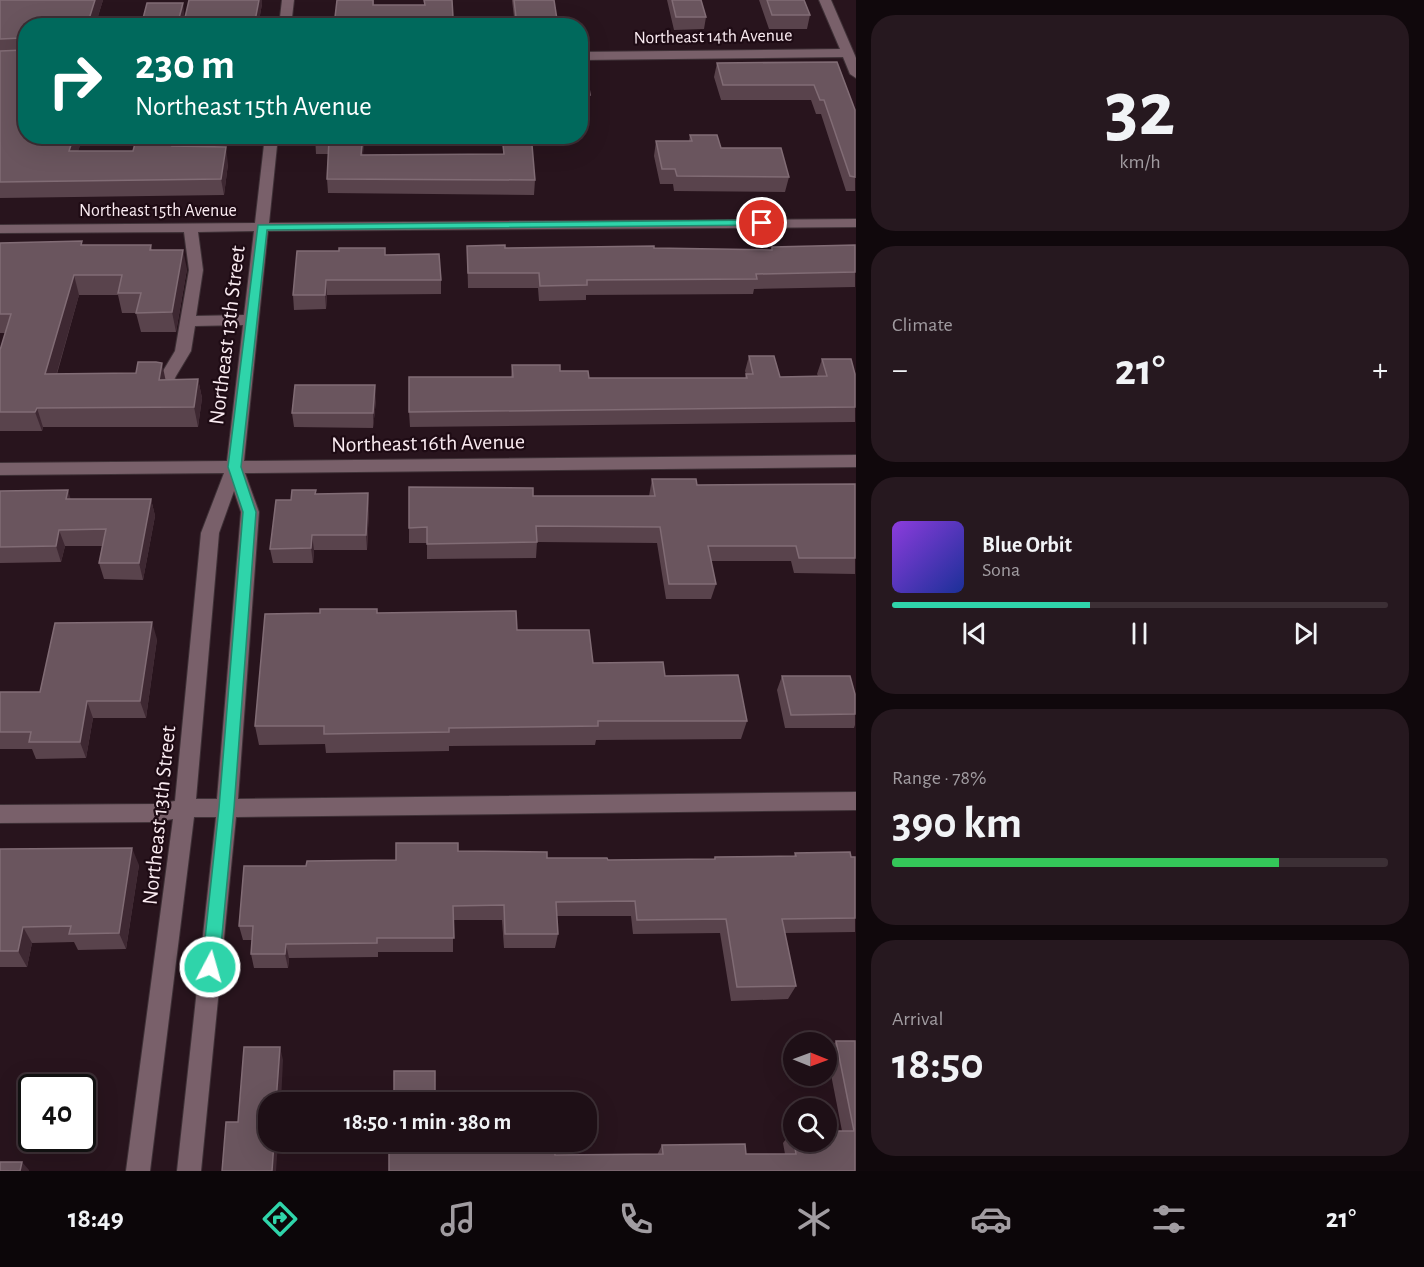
<!DOCTYPE html>
<html lang="en">
<head>
<meta charset="utf-8">
<style>
	:root { --surface:#1e0f16; --page:#26181f; --text:#f1f3f6; --muted:#a19ca1; --line:#3c2f35; --accent:#2fd4aa }
	body { margin:0; font-family:"Alegreya Sans",sans-serif; background:var(--page); color:var(--text); height:100vh; display:flex; flex-direction:column; font-size:22px; white-space:nowrap }
	* { box-sizing:border-box; margin:0 }
	p { font-size:20px; color:var(--muted) }
	.icon { flex:none; width:33px; height:33px; fill:none; stroke:currentColor; stroke-width:2; stroke-linecap:round; stroke-linejoin:round }
	.map { position:relative; flex:1; overflow:hidden }
	.sheet { display:flex; flex-direction:column; gap:15px; padding:15px; background:#10080c; width:568px }
	.sheet>* { flex:none }
	.top-card { position:absolute; left:18px; top:18px; width:570px; height:126px; border-radius:24px; box-shadow:0 6px 24px #0002,0 0 0 2px var(--line); background:#00695c; color:#fff; overflow:hidden }
	.needle { width:39px; rotate:91deg }
	.controls { position:absolute; left:783px; top:1032px; display:grid; gap:12px }
	.controls a { display:grid; place-items:center; width:54px; height:54px; border-radius:50%; background:var(--surface); box-shadow:0 6px 24px #0002,0 0 0 2px var(--line); font-size:30px }
	.speed { position:absolute; left:18px; top:1074px; display:flex; gap:12px; font-size:30px; font-weight:700; text-align:center }
	.speed>* { display:grid; place-content:center; width:78px; height:78px; border-radius:50%; background:var(--surface); box-shadow:0 6px 24px #0002,0 0 0 2px var(--line); line-height:1 }
	.speed .limit { border:3px solid #111; border-radius:9px; background:#fff; color:#111 }
	.pin { position:absolute; display:grid; place-items:center; width:51px; height:51px; color:#fff; margin:-26px; border:3px solid #fff; border-radius:50%; box-shadow:0 2px 6px #0007 }
	.me { position:absolute; width:66px; margin:-33px; rotate:6deg; stroke-linejoin:round; filter:drop-shadow(0 0 4px #0008) }
	.turn { display:flex; align-items:center; gap:21px; height:126px; padding:0 18px; font-size:27px }
	.turn .icon { width:78px; height:78px; stroke-width:2.5 }
	.turn b { display:block; font-size:42px; line-height:51px }
	.big { font-size:45px; font-weight:700; line-height:1.1 }
	.sheet .widget { flex:1; display:flex; flex-direction:column; justify-content:center; gap:9px; min-width:0; padding:0 21px; border-radius:24px; background:var(--page) }
	.sheet .dial { align-items:center; gap:0 }
	.dial b { font-size:78px; line-height:1 }
	.song { display:flex; align-items:center; gap:18px }
	.cover { width:72px; height:72px; border-radius:9px; background:linear-gradient(135deg,hsl(270 70% 55%),hsl(230 70% 35%)) }
	.played { height:6px; border-radius:3px; background:linear-gradient(90deg,var(--accent) 40%,var(--line) 40%) }
	.keys { display:flex; justify-content:space-around; direction:ltr }
	.heat { display:flex; justify-content:space-between; align-items:center; font-size:33px; direction:ltr }
	.charge { height:9px; border-radius:4px; background:linear-gradient(90deg,#34c759 78%,var(--line) 0) }
	.trip { position:absolute; left:258px; top:1092px; width:339px; height:60px; border-radius:24px; background:var(--surface); box-shadow:0 6px 24px #0002,0 0 0 2px var(--line); font-weight:700; line-height:60px; text-align:center }
	.dock { display:flex; height:96px; justify-content:space-around; align-items:center; background:#0c0609; color:var(--muted) }
	.dock .icon { width:42px; height:42px }
	.dock .selected { color:var(--accent) }
	.dock b { font-size:27px; color:var(--text) }
	main { display:flex; flex:1; min-height:0 }
	.map>svg:first-child { display:block }
</style>
</head>
<body>
<main>
<div class="map">
<svg width="856" height="1171" viewBox="0 0 856 1171">
	<rect width="100%" height="100%" fill="#28141d"/>
	<g fill="none" stroke-linecap="round" stroke-linejoin="round">
		<defs>
			<path id="minor" d="M282,0H294L291,26H279Z
				M819,0H831L856,58V78L850,74L843,57L580,60V52L840,49Z
				M265,136H278L269,223L856,219V227L268,231L244,461L856,455V467L245,473L259,512L238,799L856,792V810L236,817L201,1171H177L216,817H194L150,1171H126L173,819L156,822L0,823V805L156,804L175,801L201,533L224,473L0,475V463L227,461L243,325L195,326L191,351L176,376L174,380H162L160,376L175,351L189,270L184,232L0,233V225L255,223ZM254,231L244,315L196,316L203,270L198,232ZM234,491L241,512L217,799H196L219,533Z"/>
		</defs>
		<use href="#minor" stroke="#3f3137" stroke-width="2"/>
		<use href="#minor" fill="#79606a" fill-rule="evenodd"/>
	</g>
	<path fill="#59434c" d="M0,0H103L95,26H26V136H83L78,151H133L178,146L228,164L224,195L0,198Z
		M189,0H262V4L258,26H184V24V26H141L185,16Z
		M337,0H374V5H424V0H452L453,26H334Z
		M512,0H554L558,26H515Z
		M667,0H701L706,17L704,29L674,30Z
		M759,0H804L810,15L807,29H769Z
		M580,61L590,95L588,110H580Z
		M837,62L855,110V191H846L821,114H816L811,100H721L714,77L717,63Z
		M690,135L789,177L785,192L674,191L673,184H660L654,156L656,141H689Z
		M315,136H364L363,155L503,154V145L535,180L534,195L328,193L327,179L328,154H316Z
		M0,243L83,245H151L152,250L187,269L176,332H141L136,313H122L118,295H79L57,374L165,379H198L202,398L198,427H43L42,431H0V350L5,333H0Z
		M855,245V287L754,289L753,294L586,295V300L539,301L538,288H468L467,246L505,248H654L771,250L772,247Z
		M385,255L441,280V294L327,295L326,309L294,310L293,295Z
		M749,356L780,377L818,376L817,374L822,359L855,374V422L410,427L409,412L511,377L512,365L560,371L589,378H745L746,374L745,371Z
		M376,400L373,428L294,427L292,413Z
		M652,479L697,485L855,484V574L794,573L791,561H711L716,584L711,599H666L657,543L537,542L536,558L427,559V543H409V487L533,496H649Z
		M0,491L71,499H151L155,516L143,580L104,579L99,563L102,546H65L61,562L0,563Z
		M368,493L369,508L367,550H314L313,563H273L270,549L291,500L316,494Z
		M377,613L517,630L593,663L665,676L747,721L741,739L596,740L595,745L449,746V751L326,753L325,744L259,745L255,726Z
		M157,639L146,718H93L86,758L36,759L32,749H0V692H40Z
		M782,676L855,694V725L854,728H785L777,690Z
		M0,849L139,865L126,949L78,950L74,942L32,943L27,967H0Z
		M458,851L547,858L608,860L714,859L715,857L794,856L795,853L855,857V932L785,933L796,986L788,999L731,1001L720,933L633,934L631,916H557L558,934L555,948H504L502,920H453V952H378V957L289,958L288,968H254L251,954L252,940H243L239,926L306,866L396,860Z
		M836,1041H855V1171L555,1155H657L662,1145L746,1154H785L783,1143L792,1131H842L827,1054Z"/>
	<path fill="#3e2832" d="M95,0H103L95,26H90L89,19Z
		M259,0H262V4L258,26H254Z
		M183,3L185,19L184,22V26H177Z
		M74,136H83L73,167L69,151Z
		M174,136L180,137L174,162L172,146Z
		M363,136H364L362,169L361,155Z
		M226,147L228,164L224,195L221,179Z
		M183,250L187,269L176,332L172,312Z
		M74,275L79,295L51,393L45,374Z
		M326,280L327,295L326,309L325,295Z
		M162,363L166,382L159,380Z
		M198,379L202,398L198,427L194,407Z
		M375,385L376,400L373,428V413Z
		M37,408L43,427L42,431L35,412Z
		M68,490L73,507L66,499Z
		M368,493L369,508L367,550L366,535Z
		M151,499L155,516L143,580L139,563Z
		M59,530L65,546L61,562L56,546Z
		M312,535L314,550L313,563L311,548Z
		M152,622L157,639L146,718L140,701Z
		M87,701L93,718L86,758L80,742Z
		M132,848L139,865L126,949L119,933Z
		M23,927L32,943L27,967L18,951Z
		M286,944L289,958L288,968L285,954Z
		M280,1047L283,1060L281,1102H276Z
		M274,1142H278L276,1171H272Z
		M22,1162L29,1170V1171H20Z"/>
	<path fill="#6a555e" stroke="#816c75" stroke-width="1.5" d="M0,0H95L89,19H87L85,26H26V136H74L69,151H133L137,136H174L172,146L226,147L221,179L0,182V51L24,50V40L22,38L0,39Z
		M189,0H259L254,26H226L227,22H184Z
		M337,0H373V5H425L424,0H452L453,17H444V26H334Z
		M514,0H554L558,26H536L535,17H516Z
		M672,0H701L706,17H676Z
		M767,0H804L810,15H772Z
		M147,3H183L177,26H141Z
		M580,61H585L590,95H580Z
		M837,62L855,110V177L850,176L824,100H820L814,85H723L717,63Z
		M690,135H717L721,148H781L789,177L677,176L675,169H662L656,141H692Z
		M315,136H363L361,155L504,154L503,145H532L535,180L327,179L329,140H314Z
		M82,241L81,245H151L150,250H183L172,312L136,313L141,293H118L122,275H74L45,374L136,373L138,362H156L162,363L159,380L198,379L194,407L37,408L35,412H0V350L11,314H0V243Z
		M505,245V248L654,246V248L772,250V247L855,245V272L756,274L757,279L587,280V285L540,286L539,273H468L467,246Z
		M339,248H385V255L439,254L441,280H326L325,295H293L297,251H339Z
		M749,356H774L780,377L827,376L822,359H851L855,374V407L409,412V377H513L512,365H560V371H588L589,378H747L746,374H753Z
		M295,385H375L373,413H292Z
		M652,479H696L697,485L855,484V558H799L796,546H708L716,584H669L660,527L536,526L537,542L427,544V527L409,528V487L533,488V496H655Z
		M68,490L66,499H151L139,563H99L106,529L59,530L56,546L0,547V491Z
		M292,490H316L315,494L368,493L366,535H312L311,548L270,549L276,500H291Z
		M320,609H377V613L516,611L517,630H589L593,663L663,662L665,676L738,675L747,721H598V726L449,728V732L324,734V726H255L265,614L320,613Z
		M152,622L140,701H87L80,742H29L31,732H0V692H40L55,623Z
		M782,676H850L855,694V714L791,715Z
		M396,843H458V851L547,852V858H607L608,860L715,859V857L796,856L795,853L850,852L851,857H855V918L782,919L796,986L737,987L726,919L637,920L635,901L556,902L558,934H505L504,905L453,906L454,938H377V943L286,944L285,954H251L253,926H239L244,866H306L307,861L396,860Z
		M132,848L119,933L69,934L71,926L23,927L18,951H0V849Z
		M836,1041H855V1171H389V1149H394V1142H554L555,1155L663,1154L662,1145L745,1144L746,1154H796L794,1142H826V1131H854Z
		M244,1047H280L276,1102H268V1142H274L272,1171H222L226,1122H238Z
		M394,1071H435V1102H394Z
		M0,1162H22L20,1171H0Z"/>
	<path fill="#2fd4aa" stroke="#1f8a6e" stroke-width="1.5" d="M762,220L767,223L766,225L267,230L241,467L256,512L234,808L219,967L216,972L210,975L204,972L202,967L219,808L243,512L228,467L258,225Z"/>
	<g text-anchor="middle" stroke-width="4.5" stroke-linejoin="round" paint-order="stroke">
		<g font-size="18" fill="#faebf1" stroke="#1e0b14">
			<text transform="translate(713 36) rotate(-1)" y="6">Northeast 14th Avenue</text>
			<text x="158" y="216">Northeast 15th Avenue</text>
		</g>
		<g font-size="22" fill="#faebf1" stroke="#1e0b14">
			<text transform="translate(226 335) rotate(-83)" y="8">Northeast 13th Street</text>
			<text transform="translate(428 442) rotate(-1)" y="8">Northeast 16th Avenue</text>
			<text transform="translate(158 815) rotate(-84)" y="8">Northeast 13th Street</text>
		</g>
	</g>
</svg>
<div class="controls">
<a><svg class="needle" viewBox="-14 -14 28 28"><path d="M0-13l5 13h-10z" fill="#e53935"/><path d="M0 13l5-13h-10z" fill="#a19ca1"/></svg></a>
<a><svg class="icon" aria-label="search" viewBox="0 0 24 24"><circle cx="10" cy="10" r="6"/><path d="M15 15l6 6"/></svg></a>
</div>
<div class="speed"><div class="limit">40</div></div>
<div class="pin" style="left:762px;top:223px;background:#d93025"><svg class="icon" aria-label="arrive" viewBox="0 0 24 24"><path d="M6 21V4h12l-3 4 3 4H6"/></svg></div>
<svg class="me" style="left:210px;top:967px" viewBox="-20 -20 40 40"><circle r="17" fill="#2fd4aa" stroke="#fff" stroke-width="3"/><path d="M0-11L8 9 0 5-8 9z" fill="#fff"/></svg>
<div class="trip">18:50 · 1 min · 380 m</div>
<div class="top-card">
<div class="turn"><svg class="icon" aria-label="right" viewBox="0 0 24 24"><path d="M7 20v-9h11M14 6l5 5-5 5"/></svg><div><b>230 m</b>Northeast 15th Avenue</div></div>
</div>
</div>
<section class="sheet">
<div class="widget dial"><b>32</b><p>km/h</p></div>
<div class="widget"><p>Climate</p>
<div class="heat"><a>−</a><b class="big">21°</b><a>+</a></div>
</div>
<div class="widget">
<div class="song"><i class="cover"></i><div><b>Blue Orbit</b><p>Sona</p></div></div>
<div class="played"></div>
<div class="keys"><svg class="icon" aria-label="previous" viewBox="0 0 24 24"><path d="M18 5L8 12l10 7zM5 5v14"/></svg><svg class="icon" aria-label="pause" viewBox="0 0 24 24"><path d="M8 5v14M16 5v14"/></svg><svg class="icon" aria-label="next" viewBox="0 0 24 24"><path d="M6 5l10 7-10 7zM19 5v14"/></svg></div>
</div>
<div class="widget"><p>Range · 78%</p><b class="big">390 km</b><div class="charge"></div></div>
<div class="widget"><p>Arrival</p><b class="big">18:50</b></div>
</section>
</main>
<nav class="dock">
<b>18:49</b>
<svg class="icon selected" aria-label="directions" viewBox="0 0 24 24"><path d="M12 3l9 9-9 9-9-9zM9 14v-3h6M13 9l2 2-2 2"/></svg>
<svg class="icon" aria-label="music" viewBox="0 0 24 24"><path d="M9 18V5l10-2v13"/><circle cx="6" cy="18" r="3"/><circle cx="16" cy="16" r="3"/></svg>
<svg class="icon" aria-label="phone" viewBox="0 0 24 24"><path d="M5 4h4l2 5-3 2q2 4 5 5l2-3 5 2v4C11 20 4 13 5 4z"/></svg>
<svg class="icon" aria-label="climate" viewBox="0 0 24 24"><path d="M12 3v18M4 7l16 10M4 17L20 7"/></svg>
<svg class="icon" aria-label="car" viewBox="0 0 24 24"><path d="M5 17H2v-5l4-1 3-4h7l3 4 3 1v5h-3M9 17h6M6 11h13"/><circle cx="7" cy="17" r="2"/><circle cx="17" cy="17" r="2"/></svg>
<svg class="icon" aria-label="filters" viewBox="0 0 24 24"><path d="M4 7h16M4 17h16"/><circle cx="9" cy="7" r="2"/><circle cx="15" cy="17" r="2"/></svg>
<b>21°</b>
</nav>
</body>
</html>
